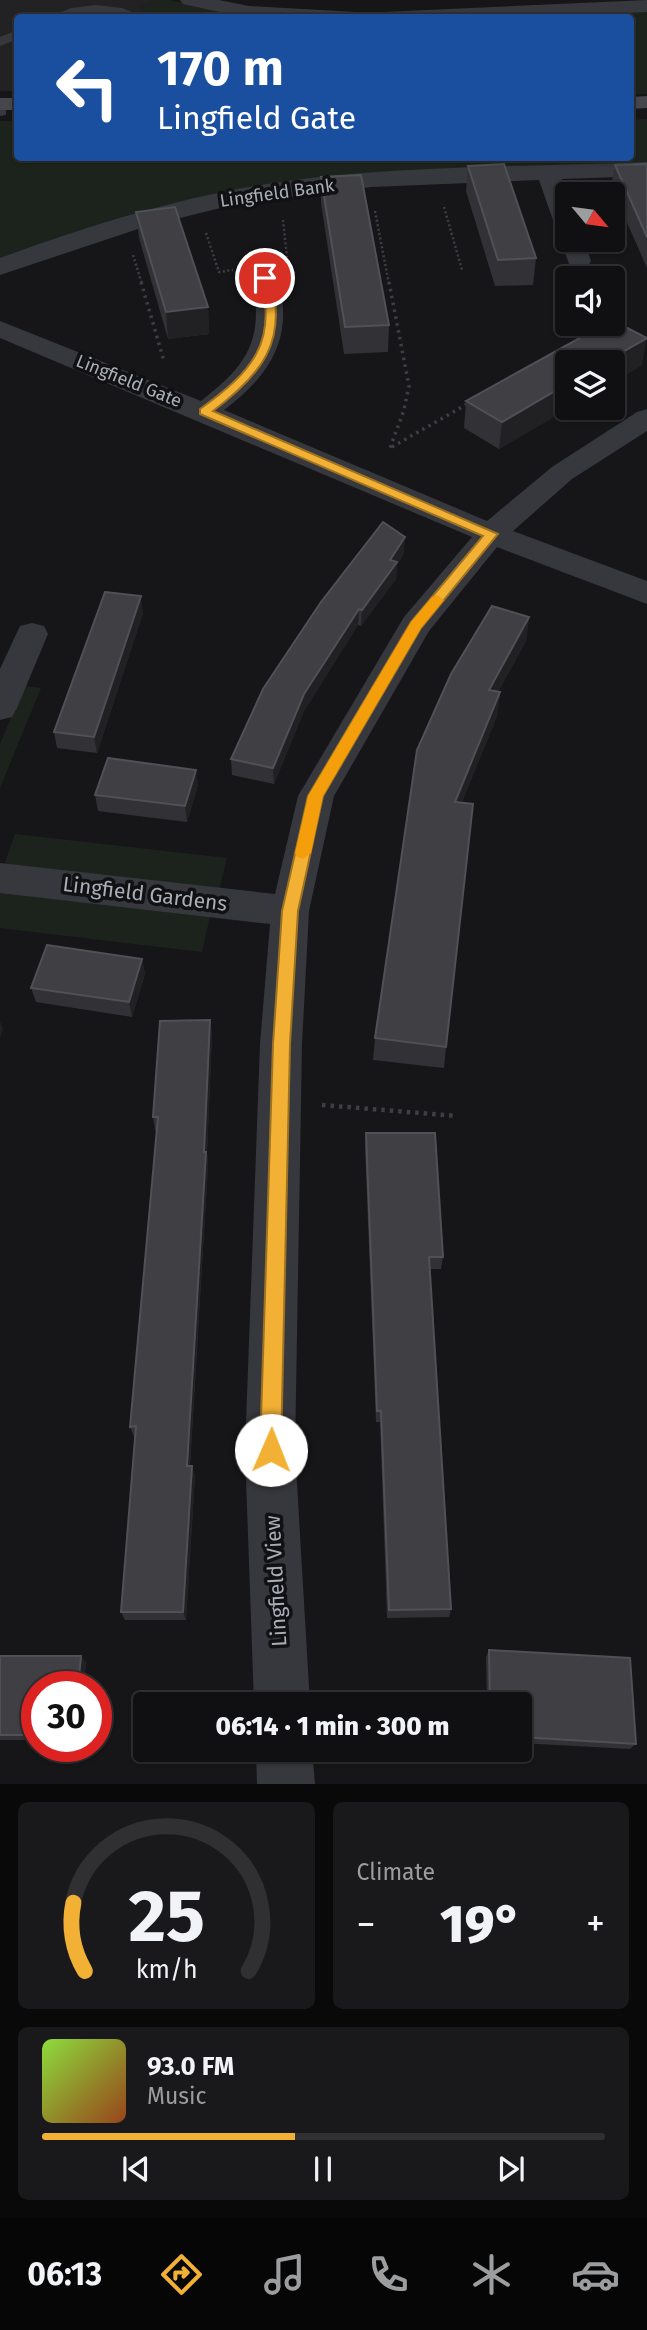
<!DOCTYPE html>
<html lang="en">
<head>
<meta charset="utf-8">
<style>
	:root { --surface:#101012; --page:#19191b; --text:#f1f3f6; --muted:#9c9d9f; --line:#303032; --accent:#f2b134 }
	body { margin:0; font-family:"Fira Sans",sans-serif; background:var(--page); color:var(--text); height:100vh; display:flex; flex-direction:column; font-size:26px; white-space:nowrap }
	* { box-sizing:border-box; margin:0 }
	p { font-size:23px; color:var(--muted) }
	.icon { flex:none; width:38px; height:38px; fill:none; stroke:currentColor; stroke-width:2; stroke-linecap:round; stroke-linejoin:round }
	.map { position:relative; height:1784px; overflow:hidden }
	.side { display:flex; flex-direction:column; gap:18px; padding:18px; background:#09090a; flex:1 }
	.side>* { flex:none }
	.top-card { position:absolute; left:14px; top:14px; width:620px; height:147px; border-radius:7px; box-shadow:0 2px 5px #0004,0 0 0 2px var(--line); background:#1a4fa0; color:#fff; overflow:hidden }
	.needle { width:46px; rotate:119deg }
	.buttons { position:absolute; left:555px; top:182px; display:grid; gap:14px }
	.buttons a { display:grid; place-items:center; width:70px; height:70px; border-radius:7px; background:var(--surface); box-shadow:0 2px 5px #0004,0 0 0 2px var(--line); font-size:35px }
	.speed { position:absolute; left:21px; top:1671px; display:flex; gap:14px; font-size:35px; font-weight:700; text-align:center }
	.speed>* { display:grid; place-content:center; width:91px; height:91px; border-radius:50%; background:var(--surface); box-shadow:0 2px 5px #0004,0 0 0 2px var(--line); line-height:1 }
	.speed .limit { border:10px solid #d22; background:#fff; color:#111 }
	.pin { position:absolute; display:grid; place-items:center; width:60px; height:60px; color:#fff; margin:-30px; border:4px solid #fff; border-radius:50%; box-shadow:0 2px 7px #0007 }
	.me { position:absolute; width:77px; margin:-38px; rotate:1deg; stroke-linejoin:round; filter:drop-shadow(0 0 5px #0008) }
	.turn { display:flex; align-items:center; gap:24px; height:147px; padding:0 28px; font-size:32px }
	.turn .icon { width:91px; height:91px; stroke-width:2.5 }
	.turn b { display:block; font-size:49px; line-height:60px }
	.big { font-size:52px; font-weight:800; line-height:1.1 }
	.side .widget { flex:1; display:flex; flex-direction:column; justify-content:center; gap:10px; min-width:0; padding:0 24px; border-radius:10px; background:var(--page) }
	.side .dial { align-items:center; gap:0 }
	.dial svg { height:182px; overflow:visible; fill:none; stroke:var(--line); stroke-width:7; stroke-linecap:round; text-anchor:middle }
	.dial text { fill:var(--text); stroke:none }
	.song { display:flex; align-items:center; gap:21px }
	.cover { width:84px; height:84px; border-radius:10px; background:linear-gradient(135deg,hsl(90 70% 55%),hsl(20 70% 35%)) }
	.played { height:7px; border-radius:4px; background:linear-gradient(90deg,var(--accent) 45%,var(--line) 45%) }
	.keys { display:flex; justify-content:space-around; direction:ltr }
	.heat { display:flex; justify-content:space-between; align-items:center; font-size:38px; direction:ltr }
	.side .tiles { flex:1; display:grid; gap:18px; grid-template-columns:1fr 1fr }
	.widget:last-child { grid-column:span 2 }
	.trip { position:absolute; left:133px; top:1692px; width:399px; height:70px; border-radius:7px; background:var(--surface); box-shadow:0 2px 5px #0004,0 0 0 2px var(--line); font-weight:800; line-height:70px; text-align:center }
	.dock { display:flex; height:112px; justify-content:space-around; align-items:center; background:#060607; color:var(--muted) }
	.dock .icon { width:49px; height:49px }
	.dock .active { color:var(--accent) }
	.dock b { font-size:32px; color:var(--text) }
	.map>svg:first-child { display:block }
</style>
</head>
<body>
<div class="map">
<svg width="647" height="1784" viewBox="0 0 647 1784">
	<rect width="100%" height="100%" fill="#161618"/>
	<path fill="#222225" d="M0,0H154L138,7L161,17L18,18L17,91H0Z"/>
	<path fill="#1c231d" d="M154,0H170L228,13L268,17H161L137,7Z
		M647,11V94H630V18H506Z
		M647,119V163L202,198L80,230L0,258V121H17L18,158H630V120Z
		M24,686L41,688L0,788V744Z
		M15,834L227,858L219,890L4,865Z
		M0,892L210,916L202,952L0,928Z"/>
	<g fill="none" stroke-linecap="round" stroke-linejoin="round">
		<path stroke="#3d3f44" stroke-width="2.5" stroke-dasharray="2 2.5" stroke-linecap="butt" d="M444,207L462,270
			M375,211L389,284
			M283,220L287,257
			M206,233L219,272L233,270
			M133,255L142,284
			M612,268L617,284"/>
		<path stroke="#3d3f44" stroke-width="3.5" stroke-dasharray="2.5 4.5" stroke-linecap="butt" d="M141,282L164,361
			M389,282L409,386L404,410L390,448
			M612,302L617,282
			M587,324L596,334
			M392,447L469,403"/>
		<path stroke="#3d3f44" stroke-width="4.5" stroke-dasharray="3.5 5" stroke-linecap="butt" d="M322,1105L457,1116"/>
		<path fill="#37383d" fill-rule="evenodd" d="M96,5L122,8L146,18H126L96,12L47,18L71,8Z
			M18,30V39L0,46V37Z
			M0,108L6,109V115L0,116Z"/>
		<path fill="#37383d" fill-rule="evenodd" d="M180,0H219L249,6L356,12L366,18H247L183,4Z
			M647,0V12L524,18H373L383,12Z
			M647,162V176L562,179L568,194L567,233L558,231L555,226L539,180L372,187L245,202L147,226L0,275V258C91,225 185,195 281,182C402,165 525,167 647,162Z
			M567,234V240H584L591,261L588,266L579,268L570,266L560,240Z
			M265,270L274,273C281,283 283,298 283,310C285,354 257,385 224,410L487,521L552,467L637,412L647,409V431L572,479L513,531L647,581V604L497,547L429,631L334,796L309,911L302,1044L295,1450L310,1704H254L245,1450L260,1044L270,924L0,893V863L275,894L298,796L404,617L472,537L0,338V321L201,401C249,364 264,339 252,278L256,273Z
			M32,623L44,626L48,634L17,708L12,717L0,720V669L20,626Z
			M256,1750H312L315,1784H257Z"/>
		<path fill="#45474d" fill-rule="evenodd" d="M647,96V108L630,109V97Z
			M0,98H18V110H0Z"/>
	</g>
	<path fill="#323236" d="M647,164V268L611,186L615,165Z
		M468,166L536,258L533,285L495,286L466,191Z
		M321,177L389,325L388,352L344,354L321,203Z
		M136,212L208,307L209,334L168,339L139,238Z
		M642,365L499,449L464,428L466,401Z
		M404,553L397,565L396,579L361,626L358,625L304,711L274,784L232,775L231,759Z
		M143,613L97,753L57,748L54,732Z
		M529,617L526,641L498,692H500L497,716L462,802L446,1047L444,1068L373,1060L375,1038L417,750Z
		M198,785L187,822L98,811L95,795Z
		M142,959L145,974L132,1017L36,1002L31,988Z
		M210,1020L212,1035L207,1153L208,1166L190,1466L195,1476L186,1620H125L121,1612L136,1437H134L130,1427L157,1131H155L153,1117Z
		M366,1133L443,1257L441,1269H430L451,1609L449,1617L387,1618L380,1422H376L365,1147Z
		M489,1650L636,1744L630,1749L520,1743V1704H487L486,1657Z
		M0,1656H81L86,1663L83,1687H37V1740H0Z"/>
	<path fill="#212124" d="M208,307L209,334L168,339L166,312Z
		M647,338L642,365L612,382V362H605Z
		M567,384V408H569L499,449L502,422Z
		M405,537L404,553L397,565L396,579L361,626L362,610L390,560Z
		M141,596L143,613L97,753L94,737Z
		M359,609L358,625L304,711L274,784L273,768L304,694Z
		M529,617L526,641L486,714L489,690Z
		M500,692L497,716L453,825L455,802Z
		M196,770L198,785L187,822L185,806Z
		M142,959L145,974L132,1017L129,1002Z
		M210,1020L212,1035L207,1153L208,1166L189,1476L187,1466Z
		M0,1021L3,1029L0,1038Z
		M192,1466L195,1476L186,1620L183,1612Z
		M81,1656L86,1663L83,1687H78Z"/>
	<path fill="#3f3f44" stroke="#4f5156" stroke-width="2" d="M504,164L536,258L498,260L468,166Z
		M647,164V237L615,165Z
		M361,175L389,325L345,327L321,177Z
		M175,207L208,307L166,312L136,212Z
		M612,320L647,338L605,362H567V384L502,422L466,401L605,324H612Z
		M383,522L405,537L390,560L397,562L362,610L359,609L304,694L273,768L231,759L263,689L321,602Z
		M105,592L141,596L94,737L54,732Z
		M492,606L529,617L489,690L500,692L455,802L473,804L446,1047L375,1038L417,750L451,674Z
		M108,758L196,770L185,806L95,795Z
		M47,945L142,959L129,1002L31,988Z
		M210,1020L204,1152H206L187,1466H192L183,1612H121L136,1426L130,1427L158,1117H153L160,1021Z
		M366,1133H435L443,1257H429L451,1609L389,1610L381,1411H377Z
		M489,1650L630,1658L636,1744L520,1737V1704H490Z
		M0,1656H81L78,1687H37V1735H0Z"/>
	<path fill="#f2b134" stroke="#9d7322" stroke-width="2" d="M265,275L270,278C289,341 261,375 213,411L498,534L421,628L323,796L298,911L290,1044L281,1450L278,1457L271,1460L263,1457L260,1450L273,1044L282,911L308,796L411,622L483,536L200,414V409C250,373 279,343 260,278Z"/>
	<path fill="#f59e0b" d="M437,595L444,600L421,628L323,796L311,853L303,859L297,857L295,853L308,796L411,622L432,597Z"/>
	<g text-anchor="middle" stroke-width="7" stroke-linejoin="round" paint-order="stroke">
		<g font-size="18" fill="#a8adb8" stroke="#111113">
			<text transform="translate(277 193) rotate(-8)" y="6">Lingfield Bank</text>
			<text transform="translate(129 381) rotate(22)" y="6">Lingfield Gate</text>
		</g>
		<g font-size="21" fill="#a8adb8" stroke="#111113">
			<text transform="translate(145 894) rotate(7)" y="7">Lingfield Gardens</text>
			<text transform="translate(276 1581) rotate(-93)" y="7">Lingfield View</text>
		</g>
	</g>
</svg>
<div class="buttons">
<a><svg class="needle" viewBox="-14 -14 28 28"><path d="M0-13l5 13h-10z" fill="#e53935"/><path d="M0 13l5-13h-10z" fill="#9c9d9f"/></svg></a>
<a><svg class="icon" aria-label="sound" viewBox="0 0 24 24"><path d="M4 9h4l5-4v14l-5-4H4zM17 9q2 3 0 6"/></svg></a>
<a><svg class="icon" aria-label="layers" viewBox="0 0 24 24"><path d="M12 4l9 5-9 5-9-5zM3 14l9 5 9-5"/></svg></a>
</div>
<div class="speed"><div class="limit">30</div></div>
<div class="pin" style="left:265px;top:278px;background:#d93025"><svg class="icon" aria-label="arrive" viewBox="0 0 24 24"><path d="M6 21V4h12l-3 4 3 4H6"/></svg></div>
<svg class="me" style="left:271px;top:1450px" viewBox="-20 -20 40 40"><circle r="19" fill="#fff"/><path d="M0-13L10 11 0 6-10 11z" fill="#f2b134"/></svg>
<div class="trip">06:14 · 1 min · 300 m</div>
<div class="top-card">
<div class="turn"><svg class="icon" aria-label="left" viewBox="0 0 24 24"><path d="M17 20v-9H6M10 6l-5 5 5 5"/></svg><div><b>170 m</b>Lingfield Gate</div></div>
</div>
</div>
<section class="side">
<div class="tiles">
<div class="widget dial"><svg viewBox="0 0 100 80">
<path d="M14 69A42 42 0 1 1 86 69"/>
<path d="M14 69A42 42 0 0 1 9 39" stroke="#f2b134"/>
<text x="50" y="56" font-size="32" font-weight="700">25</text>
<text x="50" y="72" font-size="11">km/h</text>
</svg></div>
<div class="widget"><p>Climate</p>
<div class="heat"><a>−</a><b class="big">19°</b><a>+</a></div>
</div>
<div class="widget">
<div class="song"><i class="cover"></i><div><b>93.0 FM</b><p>Music</p></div></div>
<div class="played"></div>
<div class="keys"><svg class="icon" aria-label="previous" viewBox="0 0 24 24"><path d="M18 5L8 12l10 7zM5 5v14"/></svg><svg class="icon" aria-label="pause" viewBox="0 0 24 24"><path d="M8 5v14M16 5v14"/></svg><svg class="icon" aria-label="next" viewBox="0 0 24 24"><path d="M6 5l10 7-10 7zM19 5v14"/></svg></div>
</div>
</div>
</section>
<nav class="dock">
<b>06:13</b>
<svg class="icon active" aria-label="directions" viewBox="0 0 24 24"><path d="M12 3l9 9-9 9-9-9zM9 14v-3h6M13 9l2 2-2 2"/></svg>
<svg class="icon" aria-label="music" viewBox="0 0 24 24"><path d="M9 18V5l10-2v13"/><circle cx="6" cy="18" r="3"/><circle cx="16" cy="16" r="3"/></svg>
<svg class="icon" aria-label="phone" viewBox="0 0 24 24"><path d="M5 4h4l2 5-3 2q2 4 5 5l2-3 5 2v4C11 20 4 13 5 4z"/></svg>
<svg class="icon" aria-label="climate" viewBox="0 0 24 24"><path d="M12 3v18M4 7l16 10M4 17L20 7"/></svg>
<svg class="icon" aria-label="car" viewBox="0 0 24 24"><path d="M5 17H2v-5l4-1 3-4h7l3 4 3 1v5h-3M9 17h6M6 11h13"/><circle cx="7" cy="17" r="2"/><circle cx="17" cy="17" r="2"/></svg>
</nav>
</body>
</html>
